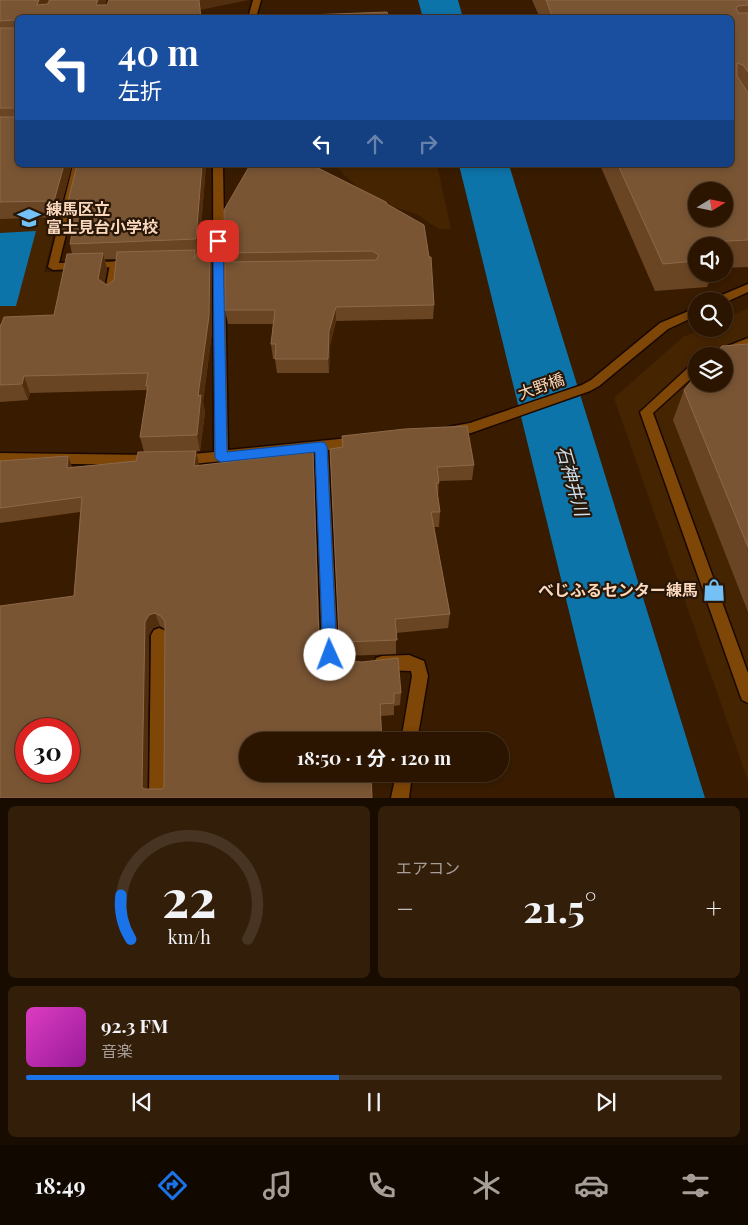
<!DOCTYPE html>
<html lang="ja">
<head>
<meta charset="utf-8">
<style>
	:root { --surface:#2b1500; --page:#331e0a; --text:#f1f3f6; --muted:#a69f99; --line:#473422; --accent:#1a73e8 }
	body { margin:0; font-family:"Playfair Display","Noto Sans JP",serif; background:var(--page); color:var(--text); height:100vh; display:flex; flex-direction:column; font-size:19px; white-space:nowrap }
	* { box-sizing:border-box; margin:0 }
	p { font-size:16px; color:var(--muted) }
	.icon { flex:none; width:28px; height:28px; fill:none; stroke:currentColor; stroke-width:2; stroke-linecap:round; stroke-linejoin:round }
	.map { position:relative; height:798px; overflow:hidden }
	.sheet { display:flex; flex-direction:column; gap:8px; padding:8px; background:#180c00; flex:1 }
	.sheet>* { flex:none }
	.top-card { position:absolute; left:15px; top:15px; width:719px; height:152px; border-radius:8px; box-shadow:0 2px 8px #0003,0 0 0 1px var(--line); background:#1a4fa0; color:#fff; overflow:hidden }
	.needle { width:32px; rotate:80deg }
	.controls { position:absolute; left:688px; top:182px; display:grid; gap:10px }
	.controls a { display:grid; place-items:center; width:45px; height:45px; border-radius:50%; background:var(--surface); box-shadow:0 2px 8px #0003,0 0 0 1px var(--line); font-size:25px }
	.speed { position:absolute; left:15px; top:718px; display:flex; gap:10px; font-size:25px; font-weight:700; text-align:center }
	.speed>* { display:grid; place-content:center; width:65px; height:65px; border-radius:50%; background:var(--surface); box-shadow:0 2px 8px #0003,0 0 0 1px var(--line); line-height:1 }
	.speed .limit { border:8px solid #d22; background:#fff; color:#111 }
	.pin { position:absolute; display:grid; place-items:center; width:42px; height:42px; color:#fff; margin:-21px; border-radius:10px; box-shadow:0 2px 8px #0006 }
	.me { position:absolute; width:55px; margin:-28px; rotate:358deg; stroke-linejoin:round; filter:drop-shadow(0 0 4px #0008) }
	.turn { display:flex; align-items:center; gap:18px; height:105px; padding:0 20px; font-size:22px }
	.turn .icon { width:65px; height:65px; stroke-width:2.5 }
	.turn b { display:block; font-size:35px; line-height:42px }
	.lanes { display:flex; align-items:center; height:48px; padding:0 20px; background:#0003; justify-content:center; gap:25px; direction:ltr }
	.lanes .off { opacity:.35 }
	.big { font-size:38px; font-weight:700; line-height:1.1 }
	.sheet .card { flex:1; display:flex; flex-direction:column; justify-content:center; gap:8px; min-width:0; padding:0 18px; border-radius:8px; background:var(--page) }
	.sheet .dial { align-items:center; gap:0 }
	.dial svg { height:130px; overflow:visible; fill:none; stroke:var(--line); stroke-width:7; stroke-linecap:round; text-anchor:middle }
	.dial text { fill:var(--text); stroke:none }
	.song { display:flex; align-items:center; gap:15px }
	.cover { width:60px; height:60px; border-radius:8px; background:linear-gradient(135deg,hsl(310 70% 55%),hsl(300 70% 35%)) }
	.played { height:5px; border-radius:2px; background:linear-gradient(90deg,var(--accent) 45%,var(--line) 45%) }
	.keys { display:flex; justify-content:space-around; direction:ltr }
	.heat { display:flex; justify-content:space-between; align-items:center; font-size:28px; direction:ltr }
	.sheet .tiles { flex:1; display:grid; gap:8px; grid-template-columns:1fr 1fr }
	.card:last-child { grid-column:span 2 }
	.trip { position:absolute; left:239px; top:732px; width:270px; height:50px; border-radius:25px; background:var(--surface); box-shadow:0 2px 8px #0003,0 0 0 1px var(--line); font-weight:700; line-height:50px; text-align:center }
	.tabs { display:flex; height:80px; justify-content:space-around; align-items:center; background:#110800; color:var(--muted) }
	.tabs .icon { width:35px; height:35px }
	.tabs .current { color:var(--accent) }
	.tabs b { font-size:22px; color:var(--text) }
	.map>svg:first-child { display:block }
</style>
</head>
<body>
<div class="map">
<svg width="748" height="798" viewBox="0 0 748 798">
	<rect width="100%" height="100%" fill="#391c00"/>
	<path fill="#452402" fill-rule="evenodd" d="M0,132L18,165H71L44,272H66L54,323L0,324Z
		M334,165H437L451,229H439L416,214L378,202L368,197Z
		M748,308V781L614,398L683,337L702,329H724V319ZM696,356H724V384H696Z"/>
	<path fill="#0d74aa" d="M36,231L16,306H0V233Z"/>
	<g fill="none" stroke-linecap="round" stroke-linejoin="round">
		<path fill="#0d74aa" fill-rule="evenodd" d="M418,0H458L463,18H423Z
			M459,165H509L705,798H615Z"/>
		<defs>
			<path id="lane" d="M115,261L120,264L116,296L110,300L104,296L110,264Z
				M748,338V347L724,357L708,356L710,353Z
				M696,363V374L653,413L748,673V703L742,700L740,695L640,412L692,364Z
				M159,628L164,630L167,635V798H149L151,635L154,630Z"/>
			<path id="street" d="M253,0H261L256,18H248Z
				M73,165H83L59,263L133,261L137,262L138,264L137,266L53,270L48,267Z
				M213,165H223L228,450L359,437L364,438L366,442L364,446L359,447L328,450L338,652L348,660L350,665L348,670L342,672L329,666L322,655L315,452L182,465L177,464L175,460L177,456L182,455L214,452Z
				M748,284V292L724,303V301H713L715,298Z
				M696,308V316L668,329L599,386L590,391L471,433L453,435L448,433L447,430L448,427L470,423L582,385L591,380L660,323Z
				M0,453L152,455L157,456L159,460L157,464L152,465L0,463Z
				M409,655L424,661L428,676L417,741H401L412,676L411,671L382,670L376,668L374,663L376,658L382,656Z
				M396,774H412L409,798H391Z"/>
		</defs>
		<use href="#lane" stroke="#1a0800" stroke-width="3"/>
		<use href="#street" stroke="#1a0800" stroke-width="3"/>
		<use href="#lane" fill="#7e4607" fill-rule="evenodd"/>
		<use href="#street" fill="#7e4607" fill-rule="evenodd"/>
	</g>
	<path fill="#6a4524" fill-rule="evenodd" d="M0,0H106L105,5L200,10L18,18L72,165L58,217L0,219Z
		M532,0H748V267L724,268V246H696V274H712L707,287L655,291L600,165H731V18H540Z
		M77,165H206L199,251L210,250L212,266V332L203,402L205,412L200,451H196L199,466L313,452L320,644L327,654L401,693L400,705L394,706V715L380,716L248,741L372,798H0L74,596L80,512L0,523V461L68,456L72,467L136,461L144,452L140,437L147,392L146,390L30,393L28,400L0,402V325L54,315L72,254L70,244L73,228L72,223L74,217H72L68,201ZM105,259H116L114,280L107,285L104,284L107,269ZM160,626L165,629L164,787L162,789H147L149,635L153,628Z
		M387,204L434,305L433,319L336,321L330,346L329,373H277L275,359H273L271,344L273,324H228L225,310L226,262L225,253Z
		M748,344V612L673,420L684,390Z
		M342,436L474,465L472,480L439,481L438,496L440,512L439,527H434L450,614L448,628L396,633V654L345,656L340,651L330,449L342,447Z"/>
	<path fill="#502e0e" d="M39,0H48V1L42,18L37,5Z
		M98,0H106L100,18L96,5Z
		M199,0H249L200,10Z
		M64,165H72L58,217L54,201Z
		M202,165H206L199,256L196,239Z
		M210,250L212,266V332L203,402L205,412L200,451L197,435L198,396Z
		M103,253L107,269L102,296L98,279Z
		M336,307V321L330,346L329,373L328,359L329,331Z
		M24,376L30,393L28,400L22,384Z
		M196,451L199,465L197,480L194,466Z
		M313,452L314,466L320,656L319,643Z
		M68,456L73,470L67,468Z
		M155,613L160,626L153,628L149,635L147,798L142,787L145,622L149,615Z"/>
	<path fill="#795534" stroke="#8d694a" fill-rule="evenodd" d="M0,0H39L37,5L48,4L50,0H98L96,5H107L109,0H199L201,18H18V165H64L54,201L0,202V117H14L15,109L13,108H0V28H14L16,22L14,20L0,21Z
		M546,0H748V5L738,6L736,8L738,13H748V72L743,65L737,63V76L748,93V240L708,242L710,246H696V261L663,264L618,165H731V18H553ZM696,191H724V219H696Z
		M387,12L389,18H229Z
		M77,165H202L196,239L70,244L74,223H72L78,200L68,201Z
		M250,165H312L386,202L387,204L424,225L429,257H431L434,305L336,307L329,331L328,359H275L276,344H271L275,310H225V262L376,260L379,255L372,251L225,253L224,210Z
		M195,250L194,259L199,250H210L209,316L198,396L201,395L197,435L140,437L148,386H146L148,373L24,376L22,384L0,385V325H1L4,317L54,315L67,254L103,253L98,279L107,285L114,280L117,252Z
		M748,344V547L684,390L696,375V384H724V356H713L722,346Z
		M467,426L474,465L437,467L439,483H436L440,512H431L450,614L395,619L397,640L344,642L339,637L330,449L343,447L342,436L405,429Z
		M196,451L194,466L313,452L319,643L327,654L337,660L362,662L398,658L401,693H394V703L380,704L382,741H248V774H371L372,798H0V606L74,596L82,497L0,508V461L68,456L67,468L136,461L138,452ZM155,613L161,616L165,622L164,787L162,789H144L142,787L145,622L149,615ZM26,729H69V771H26Z"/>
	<path fill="#1a73e8" stroke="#114b97" d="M218,238L223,241L227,452L321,442L325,443L327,447L337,655L335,659L330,661L325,659L323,655L315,452L221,462L217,460L215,457L213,241Z"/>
	<defs>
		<symbol id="school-bare" viewBox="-9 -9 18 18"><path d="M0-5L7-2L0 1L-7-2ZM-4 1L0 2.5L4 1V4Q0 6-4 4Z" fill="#73c1f6" stroke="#281606" stroke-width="2.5" paint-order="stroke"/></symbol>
		<symbol id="shop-bare" viewBox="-9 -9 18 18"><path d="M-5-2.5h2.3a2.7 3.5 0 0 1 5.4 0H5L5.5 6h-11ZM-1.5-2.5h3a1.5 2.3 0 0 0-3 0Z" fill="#73c1f6" stroke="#281606" stroke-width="2.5" paint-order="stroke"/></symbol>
	</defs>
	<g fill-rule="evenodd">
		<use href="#school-bare" x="13" y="202" width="32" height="32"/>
		<use href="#shop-bare" x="698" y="574" width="32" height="32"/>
	</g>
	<g text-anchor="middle" stroke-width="4.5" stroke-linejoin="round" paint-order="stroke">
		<g font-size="16" font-weight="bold" fill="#f9d8bd" stroke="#281606" text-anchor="start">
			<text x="46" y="215">練馬区立<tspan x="46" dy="18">富士見台小学校</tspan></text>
			<text x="698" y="596" text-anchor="end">べじふるセンター練馬</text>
		</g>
		<g font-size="16" fill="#f9d8bd" stroke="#281606">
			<text transform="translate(541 386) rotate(-19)" y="6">大野橋</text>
		</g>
		<g font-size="18" font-style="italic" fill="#cbdfee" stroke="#281606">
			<text transform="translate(572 481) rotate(74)" y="6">石神井川</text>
		</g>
	</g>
</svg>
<div class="controls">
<a><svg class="needle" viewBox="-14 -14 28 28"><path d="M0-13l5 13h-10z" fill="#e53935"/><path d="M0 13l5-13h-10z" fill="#a69f99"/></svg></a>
<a><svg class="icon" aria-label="sound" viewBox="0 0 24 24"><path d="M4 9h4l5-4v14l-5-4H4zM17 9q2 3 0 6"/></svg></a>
<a><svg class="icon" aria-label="search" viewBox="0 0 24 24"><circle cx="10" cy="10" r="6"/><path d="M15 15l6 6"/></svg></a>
<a><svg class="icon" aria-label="layers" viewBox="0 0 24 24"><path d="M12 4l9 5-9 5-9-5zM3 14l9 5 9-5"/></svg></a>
</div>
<div class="speed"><div class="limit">30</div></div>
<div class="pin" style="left:218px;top:241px;background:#d93025"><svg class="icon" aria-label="arrive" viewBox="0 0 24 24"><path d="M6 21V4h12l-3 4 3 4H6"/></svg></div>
<svg class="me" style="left:330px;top:655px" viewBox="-20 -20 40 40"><circle r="19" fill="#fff"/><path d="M0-13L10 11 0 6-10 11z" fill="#1a73e8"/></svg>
<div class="trip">18:50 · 1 分 · 120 m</div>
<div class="top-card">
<div class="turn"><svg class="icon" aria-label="left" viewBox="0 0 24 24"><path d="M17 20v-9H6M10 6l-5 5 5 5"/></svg><div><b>40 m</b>左折</div></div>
<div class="lanes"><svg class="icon" aria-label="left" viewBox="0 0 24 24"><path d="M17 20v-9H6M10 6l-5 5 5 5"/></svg><svg class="icon off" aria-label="ahead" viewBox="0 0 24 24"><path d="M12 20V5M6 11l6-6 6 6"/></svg><svg class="icon off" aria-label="right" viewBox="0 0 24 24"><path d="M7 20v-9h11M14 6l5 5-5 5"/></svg></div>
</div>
</div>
<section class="sheet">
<div class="tiles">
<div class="card dial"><svg viewBox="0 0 100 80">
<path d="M14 69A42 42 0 1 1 86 69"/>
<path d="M14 69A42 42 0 0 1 8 42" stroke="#1a73e8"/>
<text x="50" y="56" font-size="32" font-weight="700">22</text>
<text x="50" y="72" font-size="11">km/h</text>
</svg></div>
<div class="card"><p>エアコン</p>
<div class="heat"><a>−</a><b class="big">21.5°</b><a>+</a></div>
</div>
<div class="card">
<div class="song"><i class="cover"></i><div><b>92.3 FM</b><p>音楽</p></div></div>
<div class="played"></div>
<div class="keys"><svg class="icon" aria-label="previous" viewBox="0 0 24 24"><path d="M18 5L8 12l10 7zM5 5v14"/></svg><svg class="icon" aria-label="pause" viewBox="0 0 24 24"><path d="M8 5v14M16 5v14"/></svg><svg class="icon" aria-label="next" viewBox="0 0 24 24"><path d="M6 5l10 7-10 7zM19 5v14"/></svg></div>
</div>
</div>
</section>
<nav class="tabs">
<b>18:49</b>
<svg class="icon current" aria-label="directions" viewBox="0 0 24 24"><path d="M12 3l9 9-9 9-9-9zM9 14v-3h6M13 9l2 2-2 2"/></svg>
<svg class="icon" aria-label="music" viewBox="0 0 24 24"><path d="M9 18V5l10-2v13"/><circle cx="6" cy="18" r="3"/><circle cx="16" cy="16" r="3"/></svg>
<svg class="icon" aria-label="phone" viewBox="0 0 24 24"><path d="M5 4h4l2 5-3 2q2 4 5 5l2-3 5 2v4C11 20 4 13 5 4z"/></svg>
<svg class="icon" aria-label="climate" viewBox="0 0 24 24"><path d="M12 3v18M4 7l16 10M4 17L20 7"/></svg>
<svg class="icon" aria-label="car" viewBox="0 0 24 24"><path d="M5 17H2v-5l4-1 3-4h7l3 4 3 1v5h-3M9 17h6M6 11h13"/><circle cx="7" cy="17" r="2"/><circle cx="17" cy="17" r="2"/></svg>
<svg class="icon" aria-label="filters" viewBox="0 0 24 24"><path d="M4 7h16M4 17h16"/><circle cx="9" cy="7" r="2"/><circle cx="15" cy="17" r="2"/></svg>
</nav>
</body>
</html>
